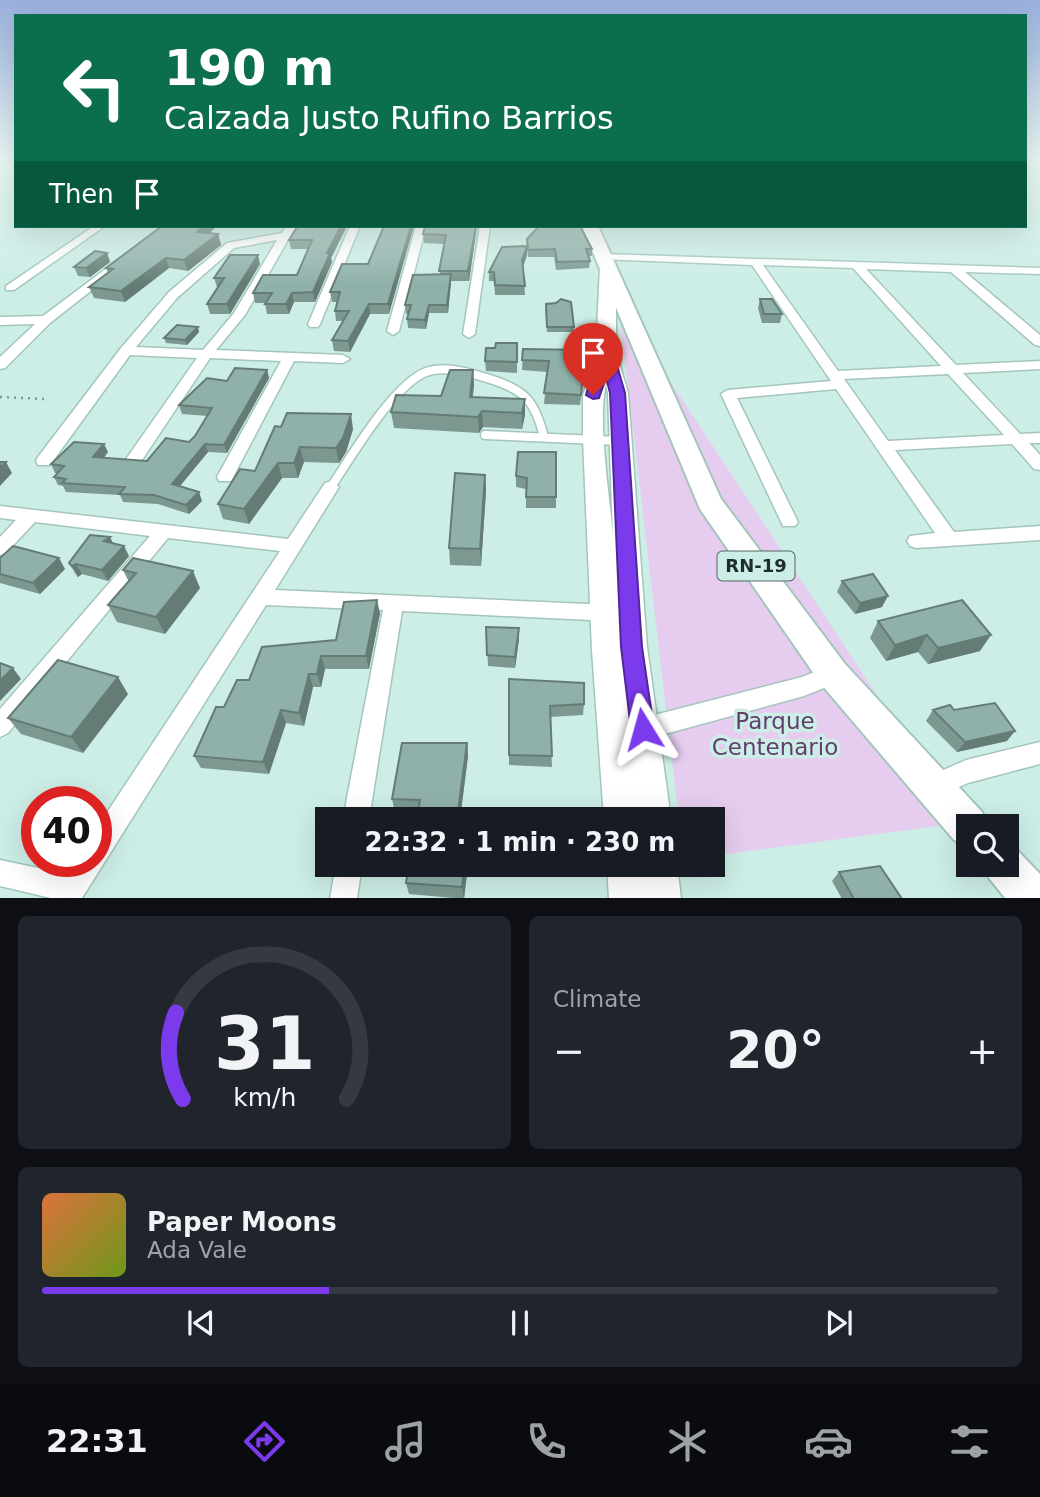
<!DOCTYPE html>
<html lang="en">
<head>
<meta charset="utf-8">
<style>
	:root { --surface:#171b24; --page:#20242c; --text:#f1f3f6; --muted:#9ea1a6; --line:#363941; --accent:#7c3aed }
	body { margin:0; font-family:"DejaVu Sans",sans-serif; background:var(--page); color:var(--text); height:100vh; display:flex; flex-direction:column; font-size:26px; white-space:nowrap }
	* { box-sizing:border-box; margin:0 }
	p { font-size:23px; color:var(--muted) }
	.icon { flex:none; width:38px; height:38px; fill:none; stroke:currentColor; stroke-width:2; stroke-linecap:round; stroke-linejoin:round }
	.map { position:relative; height:898px; overflow:hidden }
	.drawer { display:flex; flex-direction:column; gap:18px; padding:18px; background:#0d0f14; flex:1 }
	.drawer>* { flex:none }
	.hud { position:absolute; left:14px; top:14px; width:1013px; height:214px; border-radius:0px; box-shadow:0 7px 28px #0002; background:#0b6e4f; color:#fff; overflow:hidden }
	.buttons { position:absolute; left:956px; top:814px; display:grid; gap:14px }
	.buttons a { display:grid; place-items:center; width:63px; height:63px; border-radius:0px; background:var(--surface); box-shadow:0 7px 28px #0002; font-size:35px }
	.speed { position:absolute; left:21px; top:786px; display:flex; gap:14px; font-size:35px; font-weight:700; text-align:center }
	.speed>* { display:grid; place-content:center; width:91px; height:91px; border-radius:50%; background:var(--surface); box-shadow:0 7px 28px #0002; line-height:1 }
	.speed .limit { border:10px solid #d22; background:#fff; color:#111 }
	.pin { position:absolute; display:grid; place-items:center; width:60px; height:60px; color:#fff; margin:-72px -30px; border-radius:50% 50% 50% 0; rotate:-45deg; box-shadow:0 0 7px #0007 }
	.pin .icon { rotate:45deg }
	.me { position:absolute; width:77px; margin:-38px; rotate:352deg; stroke-linejoin:round; filter:drop-shadow(0 0 5px #0008) }
	.turn { display:flex; align-items:center; gap:24px; height:147px; padding:0 35px; font-size:32px }
	.turn .icon { width:91px; height:91px; stroke-width:2.5 }
	.turn b { display:block; font-size:49px; line-height:60px }
	.then { display:flex; align-items:center; height:66px; padding:0 35px; background:#0003; gap:14px; font-size:26px }
	.big { font-size:52px; font-weight:700; line-height:1.1 }
	.drawer .widget { flex:1; display:flex; flex-direction:column; justify-content:center; gap:10px; min-width:0; padding:0 24px; border-radius:10px; background:var(--page) }
	.drawer .dial { align-items:center; gap:0 }
	.dial svg { height:182px; overflow:visible; fill:none; stroke:var(--line); stroke-width:7; stroke-linecap:round; text-anchor:middle }
	.dial text { fill:var(--text); stroke:none }
	.song { display:flex; align-items:center; gap:21px }
	.cover { width:84px; height:84px; border-radius:10px; background:linear-gradient(135deg,hsl(20 70% 55%),hsl(80 70% 35%)) }
	.played { height:7px; border-radius:4px; background:linear-gradient(90deg,var(--accent) 30%,var(--line) 30%) }
	.keys { display:flex; justify-content:space-around; direction:ltr }
	.heat { display:flex; justify-content:space-between; align-items:center; font-size:38px; direction:ltr }
	.drawer .tiles { flex:1; display:grid; gap:18px; grid-template-columns:1fr 1fr }
	.widget:last-child { grid-column:span 2 }
	.trip { position:absolute; left:315px; top:807px; width:410px; height:70px; border-radius:0px; background:var(--surface); box-shadow:0 7px 28px #0002; font-weight:700; line-height:70px; text-align:center }
	.tab-bar { display:flex; height:112px; justify-content:space-around; align-items:center; background:#090b0e; color:var(--muted) }
	.tab-bar .icon { width:49px; height:49px }
	.tab-bar .active { color:var(--accent) }
	.tab-bar b { font-size:32px; color:var(--text) }
	.map>svg:first-child { display:block }
</style>
</head>
<body>
<div class="map">
<svg width="1040" height="899" viewBox="0 0 1040 899">
	<rect width="100%" height="100%" fill="#cceee6"/>
	<path fill="#e6cdef" d="M618,302L961,823L712,856V819H679Z"/>
	<g fill="none" stroke-linecap="round" stroke-linejoin="round">
		<defs>
			<path id="lane" d="M485,435L619,441
				M331,487C351,457 393,385 426,372C445,365 471,373 490,379C525,390 535,401 544,437"/>
			<path id="street" d="M94,226H105L14,290H6V286Z
				M286,226H296L245,315L216,350L343,355L350,359L343,363L294,361L231,481H219L217,477L281,361L210,358L138,466L132,467L124,462L197,358L130,355L50,465H38L36,461L38,457L121,348L169,292L227,243L282,233ZM277,240L234,313L203,350L136,347L177,298L234,248Z
				M350,226H360L320,324L318,327H310L308,324Z
				M416,226H426L399,331L393,335L387,331Z
				M480,226H490L475,334L469,338L463,334Z
				M604,254L1040,268V274L965,272L1040,335V346L1035,345L951,272L866,269L956,365L1040,361V369L963,373L1020,434L1040,433V443H1029L1040,455V470L1034,469L1012,444L895,450L954,532L1040,526V540L916,548L910,546L907,541L910,536L935,533L836,389L737,398L798,522L795,526H783L721,394L728,390L831,381L752,265L600,259V255ZM763,265L853,268L941,366L838,371ZM948,374L1004,435L888,441L844,379Z
				M119,259L129,261L50,323L5,368L0,369V357L35,324L0,325V317L43,316Z
				M331,481L339,487L275,590L611,605L618,607L621,613L618,619L611,621L402,611L369,819H343L383,610L266,605L82,898L55,899L0,886V860L67,874L76,861H96V829L280,551L168,538L8,733L0,737V709L150,536L35,522L6,553L0,555V537L16,520L0,518V506L288,539L325,483Z
				M833,665L841,667L844,674L841,681L804,696L643,740L635,736L632,729L635,722L643,718L802,677Z
				M1040,742V764L968,783L932,799L923,795L920,787L923,779L966,760Z
				M336,864H362L357,899H330Z"/>
			<path id="secondary" d="M608,261L616,266V352L628,393L647,647L671,819H604L592,650L583,439V395L596,352L600,266ZM606,386L608,393L613,536C610,500 597,417 606,386Z
				M607,864H677L681,899H609Z"/>
			<path id="primary" d="M582,226H598L721,499L845,664L982,812L988,826H968V846L954,840L821,684L700,509Z
				M1006,845L1017,850L1040,874V899H1006L989,878L983,864H1006Z"/>
		</defs>
		<use href="#lane" stroke="#a4c5bd" stroke-width="11"/>
		<use href="#street" stroke="#a4c5bd" stroke-width="3"/>
		<use href="#secondary" stroke="#a4c5bd" stroke-width="3"/>
		<use href="#primary" stroke="#a4c5bd" stroke-width="4"/>
		<path stroke="#7e9791" stroke-width="2.5" stroke-dasharray="2 5" stroke-linecap="butt" d="M0,397L44,399"/>
		<use href="#lane" stroke="#fff" stroke-width="8"/>
		<use href="#street" fill="#fff" fill-rule="evenodd"/>
		<use href="#secondary" fill="#fff" fill-rule="evenodd"/>
		<use href="#primary" fill="#fff" fill-rule="evenodd"/>
	</g>
	<path fill="#7c9891" d="M162,226H217L209,233L218,234L221,245L188,271L169,268L125,302L94,298L89,287L108,273L106,268Z
		M297,226H347L331,258L332,262L315,302H294L289,314H267L265,304L266,303H255L253,293L297,275L308,249H291L289,240L297,227Z
		M384,226L389,314H370L350,352L334,351L332,340L343,321H336L335,311L337,302H332L330,292L368,264Z
		M425,226H477L469,281H451L448,313H429L426,329L408,328L407,319L408,314H406L405,305L440,274L444,244L424,243L423,234Z
		M527,239L592,249V256H589L590,261L589,268L556,270L554,257H528L527,247V255L523,267L525,295H495L494,281H489V272L527,246Z
		M107,253L110,262L90,277L78,276L74,267Z
		M260,264L230,314H210L207,304L218,287H217L214,278Z
		M760,299L782,314L780,323H762L758,308Z
		M545,308L574,327V332H547Z
		M199,332L187,345L166,343L164,338Z
		M517,343V373L486,371L485,361L495,348Z
		M523,349L587,364V374H584L580,405L544,404L547,372L522,370Z
		M267,370L269,378L227,453L208,452L180,486L202,501L189,514L158,504L123,502L120,495L66,492L63,486L58,485L54,477L57,473H55L51,464L108,452L104,458L147,461L189,442L195,436L208,416L182,414L179,405L227,381Z
		M473,370L474,385L473,397L525,399V415L522,429L483,427L479,433L394,428L391,412L441,396Z
		M275,426L353,429L346,452L339,463L304,462L298,478H282L249,524L223,519L218,504L255,471Z
		M556,452V508H526V489L516,487V476Z
		M485,475L486,491L481,566L450,565L449,548Z
		M113,543L129,556L108,581L82,574L78,577L75,573L69,563Z
		M0,558L65,569L40,594L0,583Z
		M123,570L200,588L165,634L117,622L108,605L129,582Z
		M842,581L882,607L855,614L837,592Z
		M380,613L369,669H325L321,687H313L304,726L286,723L269,774L201,768L194,756L224,707L249,680L336,640Z
		M878,621L980,651L928,664L918,652L886,661L870,638Z
		M486,627L519,628V639L515,668L488,666Z
		M509,679L584,704L583,715L550,717L552,767L509,765Z
		M128,694L83,753L21,734L8,718Z
		M933,710H954L1007,741L957,752L926,721Z
		M467,743L468,756L460,819H417L418,813L395,812L392,799Z
		M409,864H468L464,899L409,894L406,883Z
		M839,872L902,899H842L832,881Z"/>
	<path fill="#657c76" d="M204,226H217L200,242L197,232Z
		M341,226H347L331,258L332,262L315,302L313,292L327,253Z
		M411,226H414L389,314L388,304Z
		M476,226H477L469,281L468,271Z
		M218,234L221,245L188,271L184,260Z
		M527,246V255L522,269V260Z
		M107,253L110,262L90,277L86,268Z
		M258,255L260,264L230,314L227,304Z
		M166,258L169,268L125,302L121,291Z
		M451,274V282L448,313L447,305Z
		M292,293L294,302L289,314L286,304Z
		M369,304L370,314L350,352L348,341Z
		M429,305V313L426,329L425,320Z
		M198,327L199,332L187,345L185,340Z
		M267,370L269,378L227,453L224,445Z
		M473,370L474,385L470,412V397Z
		M525,399V415L522,429V413Z
		M482,411L483,427L479,433L478,417Z
		M351,414L353,429L346,452L339,463L336,448Z
		M104,444L108,452L97,465L93,457Z
		M205,444L208,452L175,492L172,484Z
		M300,447L304,462L298,478L294,463Z
		M6,462L12,473L0,486V468Z
		M278,463L282,478L249,524L244,509Z
		M485,475L486,491L481,566L480,549Z
		M199,492L202,501L189,514L186,505Z
		M110,537L115,547L104,541Z
		M124,546L129,556L108,581L102,570Z
		M59,558L65,569L40,594L33,583Z
		M76,564L82,574L78,577L72,566Z
		M193,571L200,588L165,634L156,617Z
		M888,596L882,607L855,614L860,603Z
		M377,600L380,613L369,669L366,656Z
		M519,628V639L515,668V657Z
		M927,635L918,652L886,661L895,645Z
		M991,635L980,651L928,664L938,648Z
		M321,656L325,669L321,687L317,674Z
		M13,668L21,679L0,701V681Z
		M309,674L313,687L304,726L299,713Z
		M118,677L128,694L83,753L71,737Z
		M281,710L286,723L269,774L263,762Z
		M1015,731L1007,741L957,752L965,742Z
		M467,743L468,756L460,819H457Z
		M465,864H468L464,899L462,887Z"/>
	<path fill="#90b1a9" stroke="#657c76" stroke-width="2" d="M162,226H204L197,232L218,234L184,260L166,258L121,291L89,287L113,269L106,268Z
		M298,226H341L327,253H330L313,292L292,293L286,304H265L272,293H253L263,275H297L312,240H289Z
		M384,226H411L388,304H369L348,341L332,340L349,311H335L340,292H330L342,264H368Z
		M425,226H476L468,271H439L446,235L423,234Z
		M539,226H580L592,249H586L590,261L557,262L555,249L528,250L527,239Z
		M527,246L522,260L525,286L495,285L494,272H489L502,247Z
		M95,251L107,253L86,268L74,267Z
		M230,255H258L227,304H207L224,278H214Z
		M451,274L447,305H429L425,320L407,319L411,305H405L413,275Z
		M561,299L571,302L574,327H547L546,304L556,303Z
		M760,299H772L782,314H764Z
		M177,325L198,327L185,340L164,338Z
		M496,343H517V362L485,361L486,348H495Z
		M523,349L585,350L587,364H584L581,395L544,393L549,361L522,360Z
		M235,368L267,370L224,445L205,444L172,484L199,492L186,505L154,495L119,494L125,487L62,483L66,479L54,477L64,466L51,464L74,442L104,444L93,457L147,461L166,438L189,442L195,436L212,408L179,405L207,378L227,381Z
		M450,370H473L470,397L525,399L522,413L482,411L478,417L391,412L396,395L441,396Z
		M287,413L351,414L343,438L336,448L300,447L294,463H278L244,509L218,504L240,469L255,471L275,426L281,427Z
		M518,452H556V497H526L527,478L516,476Z
		M0,462H6L0,468Z
		M455,473L485,475L480,549L449,548Z
		M90,535L110,537L104,541L124,546L102,570L76,564L72,566L69,563Z
		M13,546L59,558L33,583L0,574V558Z
		M133,558L193,571L156,617L108,605L136,573L123,570Z
		M873,574L888,596L860,603L842,581Z
		M377,600L366,656H321L317,674H309L299,713L281,710L263,762L194,756L216,707H224L237,680H249L262,647L336,640L344,602Z
		M962,600L991,635L938,648L927,635L895,645L878,621Z
		M486,627L519,628L515,657L487,655Z
		M58,660L118,677L71,737L8,718Z
		M0,663L13,668L0,681Z
		M509,679L584,683V704L550,706L552,756L509,755Z
		M995,703L1015,731L965,742L933,710L950,705L954,710Z
		M402,743H467L457,819H417L420,800L392,799Z
		M409,864H465L462,887L406,883Z
		M880,866L902,899H854L839,872Z"/>
	<linearGradient id="sky" x2="0" y2="1"><stop stop-color="#99b0dd"/><stop offset="0.56" stop-color="#e8f7f4"/><stop offset="1" stop-color="#e8f7f4" stop-opacity="0"/></linearGradient>
	<rect width="1040" height="284" fill="url(#sky)"/>
	<path fill="#7c3aed" stroke="#51269a" stroke-width="2" d="M606,348L613,352L625,393L642,647L654,729L651,736L643,740L634,736L631,729L621,647L610,393L606,377L599,398L593,399L586,395L599,352Z"/>
	<g text-anchor="middle" stroke-width="7" stroke-linejoin="round" paint-order="stroke">
		<rect fill="#cceee6" stroke="#536662" stroke-width="2" x="717.5" y="551.5" width="77" height="29" rx="5"/>
		<g font-size="18" font-weight="bold" fill="#1f2c29">
			<text x="756" y="572">RN-19</text>
		</g>
		<g font-size="23" fill="#62406e" stroke="#cceee6">
			<text x="775" y="729">Parque<tspan x="775" dy="26">Centenario</tspan></text>
		</g>
	</g>
</svg>
<div class="buttons">
<a><svg class="icon" aria-label="search" viewBox="0 0 24 24"><circle cx="10" cy="10" r="6"/><path d="M15 15l6 6"/></svg></a>
</div>
<div class="speed"><div class="limit">40</div></div>
<div class="pin" style="left:593px;top:395px;background:#d93025"><svg class="icon" aria-label="arrive" viewBox="0 0 24 24"><path d="M6 21V4h12l-3 4 3 4H6"/></svg></div>
<svg class="me" style="left:643px;top:729px" viewBox="-20 -20 40 40"><path d="M0-17L14 15 0 8-14 15z" fill="#7c3aed" stroke="#fff" stroke-width="4"/></svg>
<div class="trip">22:32 · 1 min · 230 m</div>
<div class="hud">
<div class="turn"><svg class="icon" aria-label="left" viewBox="0 0 24 24"><path d="M17 20v-9H6M10 6l-5 5 5 5"/></svg><div><b>190 m</b>Calzada Justo Rufino Barrios</div></div>
<div class="then">Then<svg class="icon" aria-label="arrive" viewBox="0 0 24 24"><path d="M6 21V4h12l-3 4 3 4H6"/></svg></div>
</div>
</div>
<section class="drawer">
<div class="tiles">
<div class="widget dial"><svg viewBox="0 0 100 80">
<path d="M14 69A42 42 0 1 1 86 69"/>
<path d="M14 69A42 42 0 0 1 11 31" stroke="#7c3aed"/>
<text x="50" y="56" font-size="32" font-weight="700">31</text>
<text x="50" y="72" font-size="11">km/h</text>
</svg></div>
<div class="widget"><p>Climate</p>
<div class="heat"><a>−</a><b class="big">20°</b><a>+</a></div>
</div>
<div class="widget">
<div class="song"><i class="cover"></i><div><b>Paper Moons</b><p>Ada Vale</p></div></div>
<div class="played"></div>
<div class="keys"><svg class="icon" aria-label="previous" viewBox="0 0 24 24"><path d="M18 5L8 12l10 7zM5 5v14"/></svg><svg class="icon" aria-label="pause" viewBox="0 0 24 24"><path d="M8 5v14M16 5v14"/></svg><svg class="icon" aria-label="next" viewBox="0 0 24 24"><path d="M6 5l10 7-10 7zM19 5v14"/></svg></div>
</div>
</div>
</section>
<nav class="tab-bar">
<b>22:31</b>
<svg class="icon active" aria-label="directions" viewBox="0 0 24 24"><path d="M12 3l9 9-9 9-9-9zM9 14v-3h6M13 9l2 2-2 2"/></svg>
<svg class="icon" aria-label="music" viewBox="0 0 24 24"><path d="M9 18V5l10-2v13"/><circle cx="6" cy="18" r="3"/><circle cx="16" cy="16" r="3"/></svg>
<svg class="icon" aria-label="phone" viewBox="0 0 24 24"><path d="M5 4h4l2 5-3 2q2 4 5 5l2-3 5 2v4C11 20 4 13 5 4z"/></svg>
<svg class="icon" aria-label="climate" viewBox="0 0 24 24"><path d="M12 3v18M4 7l16 10M4 17L20 7"/></svg>
<svg class="icon" aria-label="car" viewBox="0 0 24 24"><path d="M5 17H2v-5l4-1 3-4h7l3 4 3 1v5h-3M9 17h6M6 11h13"/><circle cx="7" cy="17" r="2"/><circle cx="17" cy="17" r="2"/></svg>
<svg class="icon" aria-label="filters" viewBox="0 0 24 24"><path d="M4 7h16M4 17h16"/><circle cx="9" cy="7" r="2"/><circle cx="15" cy="17" r="2"/></svg>
</nav>
</body>
</html>
